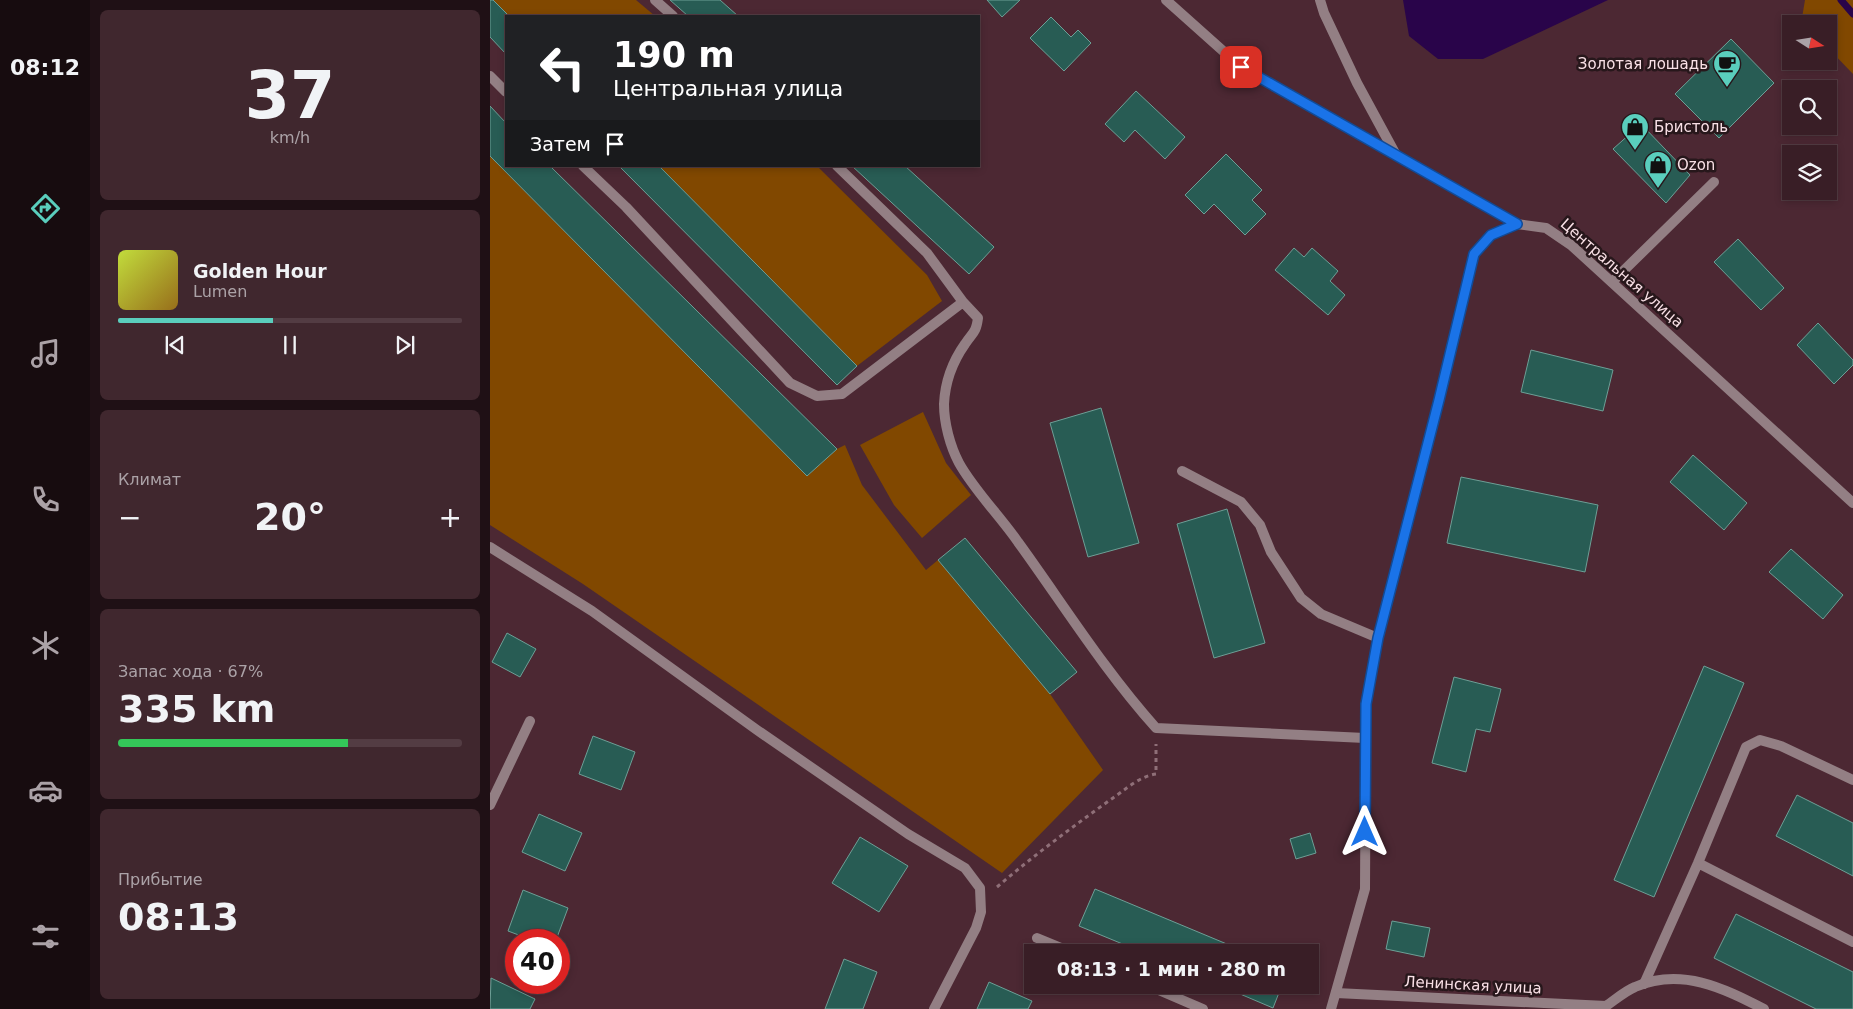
<!DOCTYPE html>
<html lang="ru">
<head>
<meta charset="utf-8">
<style>
	:root { --surface:#391e26; --page:#40272e; --text:#f1f3f6; --muted:#aba2a7; --line:#533c43; --accent:#5acebd }
	body { margin:0; font-family:"DejaVu Sans",sans-serif; background:var(--page); color:var(--text); height:100vh; display:flex; flex-direction:column; font-size:19px; white-space:nowrap }
	* { box-sizing:border-box; margin:0 }
	p { font-size:16px; color:var(--muted) }
	.icon { flex:none; width:28px; height:28px; fill:none; stroke:currentColor; stroke-width:2; stroke-linecap:round; stroke-linejoin:round }
	.map { position:relative; flex:1; overflow:hidden }
	.side { display:flex; flex-direction:column; gap:10px; padding:10px; background:#1f1015; width:400px }
	.side>* { flex:none }
	.banner { position:absolute; left:15px; top:15px; width:475px; height:152px; border-radius:0px; box-shadow:0 2px 8px #0003,0 0 0 1px var(--line); background:#202124; color:#fff; overflow:hidden }
	.needle { width:32px; rotate:102deg }
	.fabs { position:absolute; left:1292px; top:15px; display:grid; gap:10px }
	.fabs a { display:grid; place-items:center; width:55px; height:55px; border-radius:0px; background:var(--surface); box-shadow:0 2px 8px #0003,0 0 0 1px var(--line); font-size:25px }
	.speed { position:absolute; left:15px; top:929px; display:flex; gap:10px; font-size:25px; font-weight:700; text-align:center }
	.speed>* { display:grid; place-content:center; width:65px; height:65px; border-radius:50%; background:var(--surface); box-shadow:0 2px 8px #0003,0 0 0 1px var(--line); line-height:1 }
	.speed .limit { border:8px solid #d22; background:#fff; color:#111 }
	.pin { position:absolute; display:grid; place-items:center; width:42px; height:42px; color:#fff; margin:-21px; border-radius:10px; box-shadow:0 2px 8px #0006 }
	.me { position:absolute; width:55px; margin:-28px; rotate:0deg; stroke-linejoin:round; filter:drop-shadow(0 0 4px #0008) }
	.turn { display:flex; align-items:center; gap:18px; height:105px; padding:0 25px; font-size:22px }
	.turn .icon { width:65px; height:65px; stroke-width:2.5 }
	.turn b { display:block; font-size:35px; line-height:42px }
	.then { display:flex; align-items:center; height:48px; padding:0 25px; background:#0003; gap:10px; font-size:19px }
	.big { font-size:38px; font-weight:700; line-height:1.1 }
	.side .widget { flex:1; display:flex; flex-direction:column; justify-content:center; gap:8px; min-width:0; padding:0 18px; border-radius:8px; background:var(--page) }
	.side .dial { align-items:center; gap:0 }
	.dial b { font-size:65px; line-height:1 }
	.song { display:flex; align-items:center; gap:15px }
	.cover { width:60px; height:60px; border-radius:8px; background:linear-gradient(135deg,hsl(70 70% 55%),hsl(40 70% 35%)) }
	.played { height:5px; border-radius:2px; background:linear-gradient(90deg,var(--accent) 45%,var(--line) 45%) }
	.keys { display:flex; justify-content:space-around; direction:ltr }
	.heat { display:flex; justify-content:space-between; align-items:center; font-size:28px; direction:ltr }
	.charge { height:8px; border-radius:4px; background:linear-gradient(90deg,#34c759 67%,var(--line) 0) }
	.trip { position:absolute; left:534px; top:944px; width:295px; height:50px; border-radius:0px; background:var(--surface); box-shadow:0 2px 8px #0003,0 0 0 1px var(--line); font-weight:700; line-height:50px; text-align:center }
	main { display:flex; flex:1; min-height:0 }
	.tab-bar { display:flex; flex-direction:column; width:90px; justify-content:space-around; align-items:center; background:#170c0f; color:var(--muted) }
	.tab-bar .icon { width:35px; height:35px }
	.tab-bar .selected { color:var(--accent) }
	.tab-bar b { font-size:22px; color:var(--text) }
	.map>svg:first-child { display:block }
</style>
</head>
<body>
<main>
<nav class="tab-bar">
<b>08:12</b>
<svg class="icon selected" aria-label="directions" viewBox="0 0 24 24"><path d="M12 3l9 9-9 9-9-9zM9 14v-3h6M13 9l2 2-2 2"/></svg>
<svg class="icon" aria-label="music" viewBox="0 0 24 24"><path d="M9 18V5l10-2v13"/><circle cx="6" cy="18" r="3"/><circle cx="16" cy="16" r="3"/></svg>
<svg class="icon" aria-label="phone" viewBox="0 0 24 24"><path d="M5 4h4l2 5-3 2q2 4 5 5l2-3 5 2v4C11 20 4 13 5 4z"/></svg>
<svg class="icon" aria-label="climate" viewBox="0 0 24 24"><path d="M12 3v18M4 7l16 10M4 17L20 7"/></svg>
<svg class="icon" aria-label="car" viewBox="0 0 24 24"><path d="M5 17H2v-5l4-1 3-4h7l3 4 3 1v5h-3M9 17h6M6 11h13"/><circle cx="7" cy="17" r="2"/><circle cx="17" cy="17" r="2"/></svg>
<svg class="icon" aria-label="filters" viewBox="0 0 24 24"><path d="M4 7h16M4 17h16"/><circle cx="9" cy="7" r="2"/><circle cx="15" cy="17" r="2"/></svg>
</nav>
<section class="side">
<div class="widget dial"><b>37</b><p>km/h</p></div>
<div class="widget">
<div class="song"><i class="cover"></i><div><b>Golden Hour</b><p>Lumen</p></div></div>
<div class="played"></div>
<div class="keys"><svg class="icon" aria-label="previous" viewBox="0 0 24 24"><path d="M18 5L8 12l10 7zM5 5v14"/></svg><svg class="icon" aria-label="pause" viewBox="0 0 24 24"><path d="M8 5v14M16 5v14"/></svg><svg class="icon" aria-label="next" viewBox="0 0 24 24"><path d="M6 5l10 7-10 7zM19 5v14"/></svg></div>
</div>
<div class="widget"><p>Климат</p>
<div class="heat"><a>−</a><b class="big">20°</b><a>+</a></div>
</div>
<div class="widget"><p>Запас хода · 67%</p><b class="big">335 km</b><div class="charge"></div></div>
<div class="widget"><p>Прибытие</p><b class="big">08:13</b></div>
</section>
<div class="map">
<svg width="1363" height="1009" viewBox="0 0 1363 1009">
	<rect width="100%" height="100%" fill="#4c2833"/>
	<path fill="#814800" d="M3,0H146L165,16H19Z
		M1315,0H1363V74L1339,49V24H1316L1312,18Z
		M0,156L317,476L347,449L355,445L372,485L436,570L448,560L560,694L613,770L512,873L93,584L0,525Z
		M169,166H327L437,275L452,301L367,366Z
		M433,412L456,463L481,495L432,538L404,505L370,445Z"/>
	<path fill="#29044a" d="M913,0H1118L993,59H948L919,36Z"/>
	<g fill="none" stroke-linecap="round" stroke-linejoin="round">
		<path stroke="#29044a" stroke-width="7" d="M1351,0L1363,14"/>
	</g>
	<path fill="#285c54" stroke="#6d9f96" d="M0,0H3L19,16H16V54L0,37Z
		M180,0H230L248,16H198Z
		M497,0H530L512,17Z
		M561,17L581,37L588,30L601,43L574,71L540,38Z
		M1241,39L1284,83L1229,138L1185,94Z
		M646,91L695,137L675,159L645,130L634,142L615,124Z
		M0,106L16,123V166H60L347,449L317,476L0,156Z
		M1151,124L1200,175L1176,203L1123,149Z
		M736,154L772,190L762,200L776,214L755,235L724,204L714,214L695,195Z
		M129,166H169L367,366L347,385Z
		M362,166H415L504,247L479,274Z
		M1248,239L1294,288L1271,310L1224,262Z
		M804,248L814,257L822,248L848,271L840,281L855,295L838,315L785,270Z
		M1328,323L1363,360V365L1344,384L1307,345Z
		M1041,350L1123,370L1113,411L1031,392Z
		M611,408L649,543L598,557L560,423Z
		M1203,455L1257,503L1234,530L1180,482Z
		M971,477L1108,505L1095,572L957,543Z
		M737,509L775,643L724,658L687,524Z
		M475,538L587,672L560,694L448,560Z
		M1301,549L1353,595L1333,619L1279,572Z
		M17,633L46,649L30,677L2,662Z
		M1214,666L1254,683L1164,897L1124,880Z
		M964,677L1011,689L1000,732L986,729L976,772L942,763Z
		M103,736L145,752L131,790L89,774Z
		M1307,795L1363,823V876L1286,836Z
		M49,814L92,833L75,871L32,852Z
		M820,833L826,853L806,859L800,839Z
		M370,837L418,866L389,912L342,883Z
		M605,889L756,952H652L589,926Z
		M33,890L78,908L66,940H42L18,931Z
		M1246,914L1363,972V1009H1326L1224,958Z
		M902,921L940,928L934,957L896,949Z
		M354,959L387,972L373,1009H335Z
		M1,978L45,999L40,1009H0Z
		M499,982L542,1001L538,1009H487Z
		M729,985H792L783,1008Z"/>
	<g fill="none" stroke-linecap="round" stroke-linejoin="round">
		<path stroke="#8f6f78" stroke-width="3" stroke-dasharray="4 4" stroke-linecap="butt" d="M507,887C543,856 581,828 620,800C634,791 649,776 666,774V744"/>
		<path stroke="#937f84" stroke-width="10" d="M165,0L183,16
			M830,0L834,13L867,83L906,155
			M0,76L16,92
			M93,166L136,207L300,383L327,396L352,394L473,302
			M347,166L437,253L473,302L488,318C486,333 483,332 475,344C463,361 455,383 454,404C454,423 460,446 469,463C484,490 510,516 528,542C573,604 614,670 666,728L875,738
			M1122,282L1224,182
			M692,471L751,502L770,525L781,552L811,598L831,614L888,638
			M1208,863L1363,942
			M547,938L581,952
			M1154,984L1208,863L1256,747L1270,740L1291,746L1363,780
			M657,985L713,1009"/>
		<path stroke="#937f84" stroke-width="10" d="M676,0L751,67L1027,224
			M0,547L102,611L267,730L418,834L475,868L490,888L491,912L486,928L444,1009
			M0,805L40,721
			M846,993L1116,1006L1115,1009
			M1116,1006C1125,1000 1135,991 1145,987C1191,967 1233,988 1274,1009"/>
		<path stroke="#937f84" stroke-width="10" d="M841,1009L875,889L876,704L888,638L949,401L984,254L1001,235L1027,224L1056,228L1081,245L1363,503"/>
	</g>
	<g fill="none" stroke-linecap="round" stroke-linejoin="round">
		<defs>
			<path id="route" d="M751,67L1027,224L1001,235L984,254L949,400L888,638L876,704L875,832"/>
		</defs>
		<use href="#route" stroke="#114b97" stroke-width="12"/>
		<use href="#route" stroke="#1a73e8" stroke-width="9"/>
	</g>
	<defs>
		<symbol id="cafe-pin" viewBox="-11 -11 22 30"><path d="M0 17L-7.5 6A9.5 9.5 0 1 1 7.5 6Z" fill="#5acebd" stroke="#27171b"/><path d="M-5.5-4.5H6V0H3Q3 3.5 0 3.5H-2.5Q-5.5 3.5-5.5 0ZM3-3.2v2h1.7v-2ZM-6 4.5H4V6H-6Z" fill="#111"/></symbol>
		<symbol id="shop-pin" viewBox="-11 -11 22 30"><path d="M0 17L-7.5 6A9.5 9.5 0 1 1 7.5 6Z" fill="#5acebd" stroke="#27171b"/><path d="M-5-2.5h2.3a2.7 3.5 0 0 1 5.4 0H5L5.5 6h-11ZM-1.5-2.5h3a1.5 2.3 0 0 0-3 0Z" fill="#111"/></symbol>
	</defs>
	<g fill-rule="evenodd">
		<use href="#cafe-pin" x="1221" y="48" width="32" height="43"/>
		<use href="#shop-pin" x="1129" y="111" width="32" height="43"/>
		<use href="#shop-pin" x="1152" y="149" width="32" height="43"/>
	</g>
	<g text-anchor="middle" stroke-width="5" stroke-linejoin="round" paint-order="stroke">
		<g font-size="15" fill="#f9e0e6" stroke="#27171b" text-anchor="start">
			<text x="1218" y="69" text-anchor="end">Золотая лошадь</text>
			<text x="1164" y="132">Бристоль</text>
			<text x="1187" y="170">Ozon</text>
		</g>
		<g font-size="15" fill="#f9e0e6" stroke="#27171b">
			<text transform="translate(1132 273) rotate(41)" y="5">Центральная улица</text>
			<text transform="translate(983 985) rotate(3)" y="5">Ленинская улица</text>
		</g>
	</g>
</svg>
<div class="fabs">
<a><svg class="needle" viewBox="-14 -14 28 28"><path d="M0-13l5 13h-10z" fill="#e53935"/><path d="M0 13l5-13h-10z" fill="#aba2a7"/></svg></a>
<a><svg class="icon" aria-label="search" viewBox="0 0 24 24"><circle cx="10" cy="10" r="6"/><path d="M15 15l6 6"/></svg></a>
<a><svg class="icon" aria-label="layers" viewBox="0 0 24 24"><path d="M12 4l9 5-9 5-9-5zM3 14l9 5 9-5"/></svg></a>
</div>
<div class="speed"><div class="limit">40</div></div>
<div class="pin" style="left:751px;top:67px;background:#d93025"><svg class="icon" aria-label="arrive" viewBox="0 0 24 24"><path d="M6 21V4h12l-3 4 3 4H6"/></svg></div>
<svg class="me" style="left:875px;top:832px" viewBox="-20 -20 40 40"><path d="M0-17L14 15 0 8-14 15z" fill="#1a73e8" stroke="#fff" stroke-width="4"/></svg>
<div class="trip">08:13 · 1 мин · 280 m</div>
<div class="banner">
<div class="turn"><svg class="icon" aria-label="left" viewBox="0 0 24 24"><path d="M17 20v-9H6M10 6l-5 5 5 5"/></svg><div><b>190 m</b>Центральная улица</div></div>
<div class="then">Затем<svg class="icon" aria-label="arrive" viewBox="0 0 24 24"><path d="M6 21V4h12l-3 4 3 4H6"/></svg></div>
</div>
</div>
</main>
</body>
</html>
